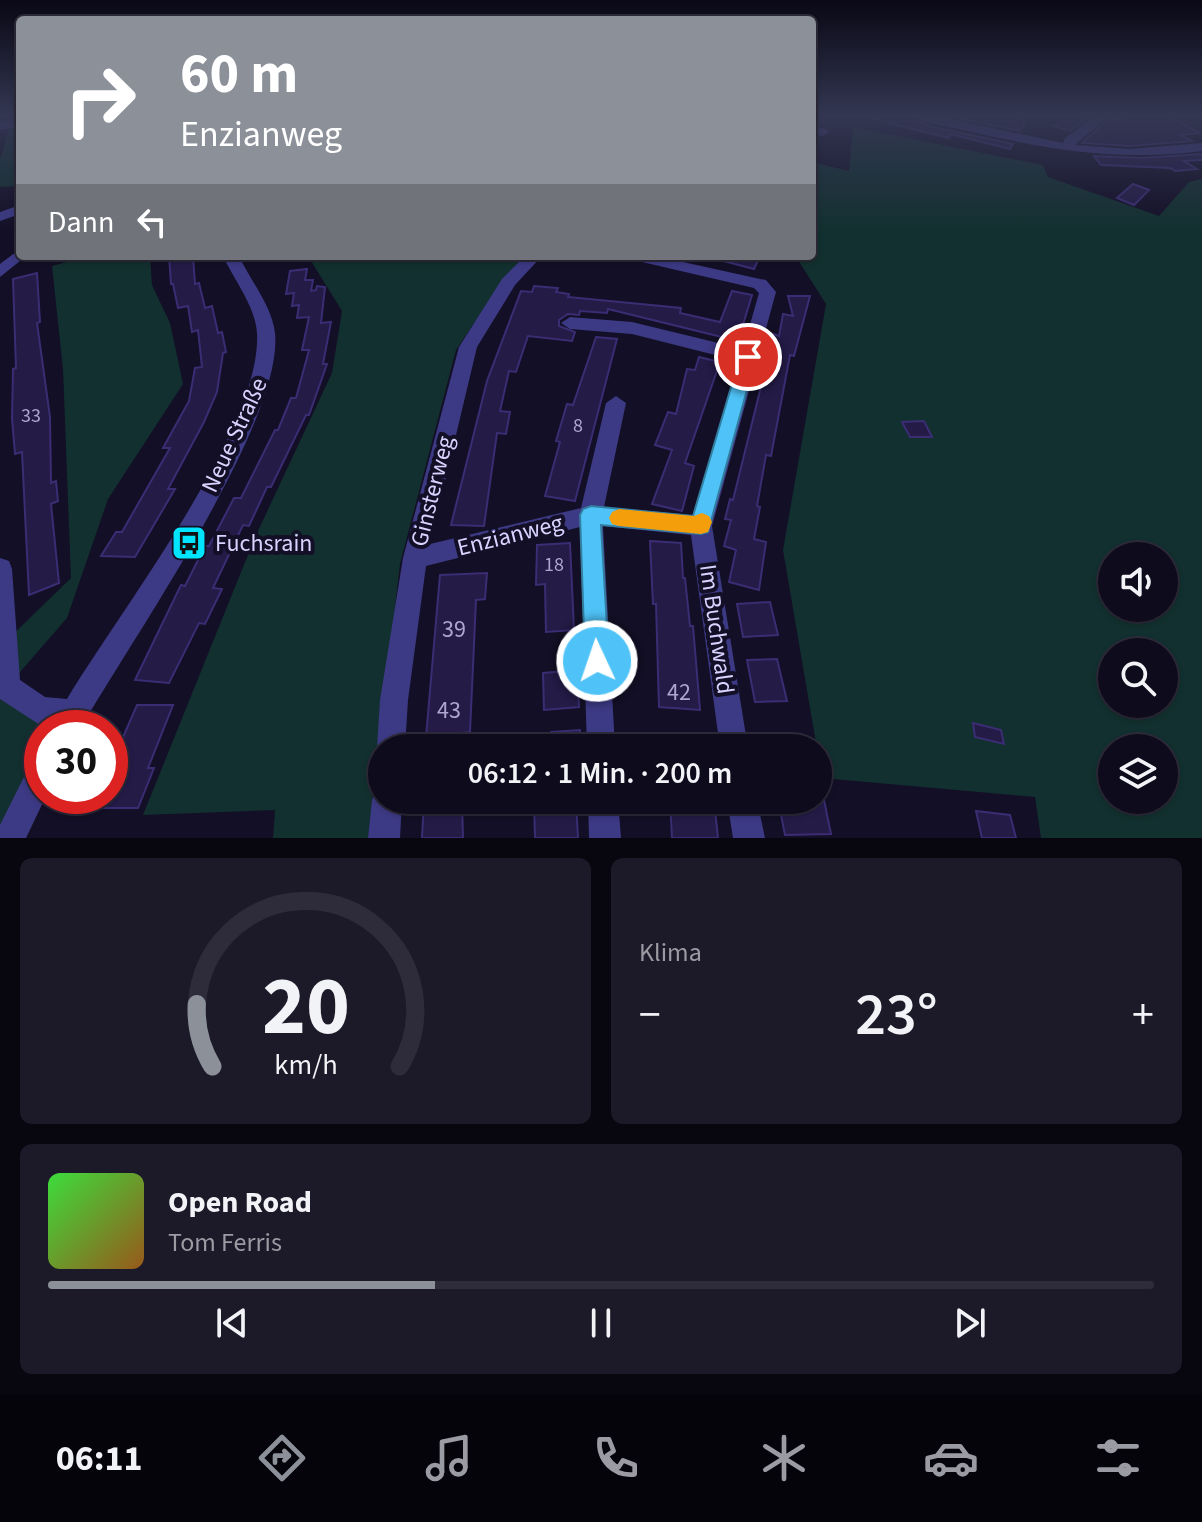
<!DOCTYPE html>
<html lang="de">
<head>
<meta charset="utf-8">
<style>
	:root { --surface:#0e0b1c; --page:#1c1929; --text:#f1f3f6; --muted:#9b9ba3; --line:#2e2b3b; --accent:#8c9099 }
	body { margin:0; font-family:"Source Sans 3",sans-serif; background:var(--page); color:var(--text); height:100vh; display:flex; flex-direction:column; font-size:30px; white-space:nowrap }
	* { box-sizing:border-box; margin:0 }
	p { font-size:26px; color:var(--muted) }
	.icon { flex:none; width:44px; height:44px; fill:none; stroke:currentColor; stroke-width:2; stroke-linecap:round; stroke-linejoin:round }
	.map { position:relative; height:838px; overflow:hidden }
	.sheet { display:flex; flex-direction:column; gap:20px; padding:20px; background:#08060f; flex:1 }
	.sheet>* { flex:none }
	.banner { position:absolute; left:16px; top:16px; width:800px; height:244px; border-radius:8px; box-shadow:0 2px 6px #0004,0 0 0 2px var(--line); background:#8c9099; color:#fff; overflow:hidden }
	.buttons { position:absolute; left:1098px; top:542px; display:grid; gap:16px }
	.buttons a { display:grid; place-items:center; width:80px; height:80px; border-radius:50%; background:var(--surface); box-shadow:0 2px 6px #0004,0 0 0 2px var(--line); font-size:40px }
	.speed { position:absolute; left:24px; top:710px; display:flex; gap:16px; font-size:40px; font-weight:700; text-align:center }
	.speed>* { display:grid; place-content:center; width:104px; height:104px; border-radius:50%; background:var(--surface); box-shadow:0 2px 6px #0004,0 0 0 2px var(--line); line-height:1 }
	.speed .limit { border:12px solid #d22; background:#fff; color:#111 }
	.pin { position:absolute; display:grid; place-items:center; width:68px; height:68px; color:#fff; margin:-34px; border:4px solid #fff; border-radius:50%; box-shadow:0 2px 8px #0007 }
	.me { position:absolute; width:88px; margin:-44px; rotate:357deg; stroke-linejoin:round; filter:drop-shadow(0 0 6px #0008) }
	.turn { display:flex; align-items:center; gap:28px; height:168px; padding:0 32px; font-size:36px }
	.turn .icon { width:104px; height:104px; stroke-width:2.5 }
	.turn b { display:block; font-size:56px; line-height:68px }
	.then { display:flex; align-items:center; height:76px; padding:0 32px; background:#0003; gap:16px; font-size:30px }
	.big { font-size:60px; font-weight:600; line-height:1.1 }
	.sheet .card { flex:1; display:flex; flex-direction:column; justify-content:center; gap:12px; min-width:0; padding:0 28px; border-radius:12px; background:var(--page) }
	.sheet .dial { align-items:center; gap:0 }
	.dial svg { height:208px; overflow:visible; fill:none; stroke:var(--line); stroke-width:7; stroke-linecap:round; text-anchor:middle }
	.dial text { fill:var(--text); stroke:none }
	.song { display:flex; align-items:center; gap:24px }
	.cover { width:96px; height:96px; border-radius:12px; background:linear-gradient(135deg,hsl(120 70% 55%),hsl(30 70% 35%)) }
	.played { height:8px; border-radius:4px; background:linear-gradient(90deg,var(--accent) 35%,var(--line) 35%) }
	.keys { display:flex; justify-content:space-around; direction:ltr }
	.heat { display:flex; justify-content:space-between; align-items:center; font-size:44px; direction:ltr }
	.sheet .tiles { flex:1; display:grid; gap:20px; grid-template-columns:1fr 1fr }
	.card:last-child { grid-column:span 2 }
	.trip { position:absolute; left:368px; top:734px; width:464px; height:80px; border-radius:40px; background:var(--surface); box-shadow:0 2px 6px #0004,0 0 0 2px var(--line); font-weight:600; line-height:80px; text-align:center }
	.dock { display:flex; height:128px; justify-content:space-around; align-items:center; background:#06040b; color:var(--muted) }
	.dock .icon { width:56px; height:56px }
	.dock .selected { color:var(--accent) }
	.dock b { font-size:36px; color:var(--text) }
	.map>svg:first-child { display:block }
</style>
</head>
<body>
<div class="map">
<svg width="1202" height="838" viewBox="0 0 1202 838">
	<rect width="100%" height="100%" fill="#130f26"/>
	<path fill="#12302f" fill-rule="evenodd" d="M20,126V186L0,187V159L10,127Z
		M853,127L1043,165L1048,177L1159,216L1189,182L1202,179V838H1041L1035,797L822,778L783,550L826,304L798,260L781,256H812V162L849,171ZM1112,556H1164V608H1112ZM1112,652H1164V704H1112ZM1112,748H1164V800H1112Z
		M78,256H150L152,285L170,323L183,384L108,499L67,618L7,687L73,713L65,728H42V771L0,838V647L71,578L63,369L52,266L78,259Z
		M308,256H529L502,282L456,350L400,564L368,838H273L275,810L143,815L256,535L332,373L342,311Z"/>
	<path fill="#241b47" stroke="#3b2d73" stroke-width="2" d="M872,115H908L928,126L1013,144L1010,149L951,134L949,138L872,119Z
		M945,115H1013L1026,121L1020,131Z
		M1069,115H1092L1070,131L1053,126Z
		M1166,115L1200,133L1180,135L1192,141L1130,146L1082,143L1108,120Z
		M1202,154V160L1184,161L1197,169L1175,171L1170,168L1101,165L1094,156L1141,158Z
		M1133,184L1149,190L1134,205L1117,198Z
		M169,256H193L195,284L199,283L205,308L212,306L218,333L222,332L226,352L223,353L217,392L204,422L168,489H175L135,557L101,556L116,532H122L170,448H163L189,401L195,368L202,367L198,330L192,332L188,306L178,308L173,284H171Z
		M721,256H750L759,258L754,269L720,260Z
		M307,269L305,280H313L311,291L316,290L317,286L325,287L321,323L331,322L323,364H327L309,415H306L271,487H267L249,526L243,525L213,588L222,589L205,624L199,623L169,683L135,680L181,585L185,586L205,546H209L234,498H241L275,430H278L291,398H296L309,350H302L309,317L297,318L299,305L292,306L294,293L286,294L290,271Z
		M37,273L40,322L37,323L50,417L51,483L56,481L58,501L51,504L59,583L29,595L22,452L15,454L12,419L13,369L16,368L13,279Z
		M534,286L558,288L556,292L569,294L568,297L681,308L680,313L720,322L732,291L752,295L738,341L608,309L607,313L580,311L579,315L568,314L559,320V326L575,332L572,341L528,336L516,372L509,371L500,411L510,412L506,434L497,433L484,526L451,525L487,381L521,291L532,292Z
		M788,296H810L794,356L790,355L771,456L766,455L757,506L760,507L754,539L766,542L759,590L729,582L736,550L724,546L731,520L725,519L730,499L733,500L774,334L779,336L783,314L793,316Z
		M596,337L617,339L575,501L545,496L560,442L556,441L567,404L573,405Z
		M699,357L720,362L685,463L694,466L682,511L652,504L672,450L655,445L668,412L676,414L687,369L695,370Z
		M924,421L932,437H910L902,422Z
		M650,541L681,543L683,578H685L690,626H693L700,710L659,707L656,604H653Z
		M570,543L574,630L546,632L545,584L536,585L537,545Z
		M487,573L485,599L476,600L470,732L426,737L440,575Z
		M770,602L778,635L743,637L737,604Z
		M777,659L787,701L755,702L747,660Z
		M577,670L579,707L544,710L543,673Z
		M137,705H173L148,768H154L138,808H97L103,796H110V767Z
		M973,723L1001,730L1004,744L975,737Z
		M580,730L581,748H551V732Z
		M424,800H462L463,838H422Z
		M576,800L578,838H535L534,801Z
		M670,800H714L718,838H672Z
		M778,800H824L831,834L785,835Z
		M976,811L1010,815L1016,838H982Z"/>
	<g fill="none" stroke-linecap="round" stroke-linejoin="round">
		<path fill="#3d3a85" fill-rule="evenodd" d="M911,115H931L1063,143L1065,138L1097,115H1110L1075,145L1130,149L1202,143V151C1120,162 1044,149 964,130C948,126 924,124 911,115Z
			M20,119V127L0,130V122Z
			M812,126L827,129L829,132L823,136L812,134Z
			M20,205V214L0,221V212Z
			M20,249V256L25,257L0,277V264Z
			M223,256H239C250,280 272,306 275,333C284,423 129,643 81,728L40,725L0,699V558L9,561L12,569L20,680L45,697L67,699C117,615 262,428 257,334C256,307 234,280 223,256Z
			M525,256H542L515,285L477,347L430,544L581,508L606,403L616,396L626,403L604,507L693,515L739,361L632,334L570,329L561,323L570,317L632,322L743,349L759,293L754,288L629,259L627,256H656L760,279L766,280L776,292L712,526L748,748H720L691,535L603,526L615,748H587L580,527L426,566L408,700L405,748H382L381,758L377,748L380,700L403,558L459,347L502,279Z
			M42,756V796H46L26,838H0V825L32,761Z
			M382,787V800H402L400,838H368L372,800L376,789Z
			M588,800H618L621,838H589Z
			M727,800H757L765,838H733Z"/>
	</g>
	<linearGradient id="sky" x2="0" y2="1"><stop stop-color="#0a0815"/><stop offset="0.5" stop-color="#333752"/><stop offset="1" stop-color="#333752" stop-opacity="0"/></linearGradient>
	<rect width="1202" height="232" fill="url(#sky)"/>
	<path fill="#4fc3f7" stroke="#337fa1" stroke-width="2" d="M748,352L756,357L708,532L701,534L601,525L609,661L606,669L597,672L588,669L585,661L580,515L583,509L591,506L693,516L740,357Z"/>
	<path fill="#f59e0b" d="M619,509L694,516L702,513L709,516L712,522L708,532L701,534L619,526L612,524L609,518L612,512Z"/>
	<defs>
		<symbol id="bus-square" viewBox="-11 -11 22 22"><rect x="-9" y="-9" width="18" height="18" rx="4" fill="#00e5ff" stroke="#130f26"/><path d="M-5-6H5V4H4V6H2V4H-2V6H-4V4H-5ZM-3.5-4V0h7V-4ZM-3.5 1.2v1.5H-2V1.2ZM2 1.2v1.5H3.5V1.2Z" fill="#111"/></symbol>
	</defs>
	<g fill-rule="evenodd">
		<use href="#bus-square" x="169" y="523" width="40" height="40"/>
	</g>
	<g text-anchor="middle" stroke-width="8" stroke-linejoin="round" paint-order="stroke">
		<g font-size="20" fill="#aca6d1">
			<text x="31" y="422">33</text>
			<text x="578" y="432">8</text>
			<text x="554" y="571">18</text>
		</g>
		<g font-size="24" fill="#d9d4ff" stroke="#130f26">
			<text transform="translate(234 435) rotate(-65)" y="8">Neue Straße</text>
			<text transform="translate(432 491) rotate(-76)" y="8">Ginsterweg</text>
			<text transform="translate(510 535) rotate(-14)" y="8">Enzianweg</text>
			<text transform="translate(717 629) rotate(82)" y="8">Im Buchwald</text>
		</g>
		<g font-size="24" fill="#d9d4ff" stroke="#130f26" text-anchor="start">
			<text x="215" y="551">Fuchsrain</text>
		</g>
		<g font-size="24" fill="#aca6d1">
			<text x="454" y="637">39</text>
			<text x="679" y="700">42</text>
			<text x="449" y="718">43</text>
		</g>
	</g>
</svg>
<div class="buttons">
<a><svg class="icon" aria-label="sound" viewBox="0 0 24 24"><path d="M4 9h4l5-4v14l-5-4H4zM17 9q2 3 0 6"/></svg></a>
<a><svg class="icon" aria-label="search" viewBox="0 0 24 24"><circle cx="10" cy="10" r="6"/><path d="M15 15l6 6"/></svg></a>
<a><svg class="icon" aria-label="layers" viewBox="0 0 24 24"><path d="M12 4l9 5-9 5-9-5zM3 14l9 5 9-5"/></svg></a>
</div>
<div class="speed"><div class="limit">30</div></div>
<div class="pin" style="left:748px;top:357px;background:#d93025"><svg class="icon" aria-label="arrive" viewBox="0 0 24 24"><path d="M6 21V4h12l-3 4 3 4H6"/></svg></div>
<svg class="me" style="left:597px;top:661px" viewBox="-20 -20 40 40"><circle r="17" fill="#4fc3f7" stroke="#fff" stroke-width="3"/><path d="M0-11L8 9 0 5-8 9z" fill="#fff"/></svg>
<div class="trip">06:12 · 1 Min. · 200 m</div>
<div class="banner">
<div class="turn"><svg class="icon" aria-label="right" viewBox="0 0 24 24"><path d="M7 20v-9h11M14 6l5 5-5 5"/></svg><div><b>60 m</b>Enzianweg</div></div>
<div class="then">Dann<svg class="icon" aria-label="left" viewBox="0 0 24 24"><path d="M17 20v-9H6M10 6l-5 5 5 5"/></svg></div>
</div>
</div>
<section class="sheet">
<div class="tiles">
<div class="card dial"><svg viewBox="0 0 100 80">
<path d="M14 69A42 42 0 1 1 86 69"/>
<path d="M14 69A42 42 0 0 1 8 45" stroke="#8c9099"/>
<text x="50" y="56" font-size="32" font-weight="700">20</text>
<text x="50" y="72" font-size="11">km/h</text>
</svg></div>
<div class="card"><p>Klima</p>
<div class="heat"><a>−</a><b class="big">23°</b><a>+</a></div>
</div>
<div class="card">
<div class="song"><i class="cover"></i><div><b>Open Road</b><p>Tom Ferris</p></div></div>
<div class="played"></div>
<div class="keys"><svg class="icon" aria-label="previous" viewBox="0 0 24 24"><path d="M18 5L8 12l10 7zM5 5v14"/></svg><svg class="icon" aria-label="pause" viewBox="0 0 24 24"><path d="M8 5v14M16 5v14"/></svg><svg class="icon" aria-label="next" viewBox="0 0 24 24"><path d="M6 5l10 7-10 7zM19 5v14"/></svg></div>
</div>
</div>
</section>
<nav class="dock">
<b>06:11</b>
<svg class="icon selected" aria-label="directions" viewBox="0 0 24 24"><path d="M12 3l9 9-9 9-9-9zM9 14v-3h6M13 9l2 2-2 2"/></svg>
<svg class="icon" aria-label="music" viewBox="0 0 24 24"><path d="M9 18V5l10-2v13"/><circle cx="6" cy="18" r="3"/><circle cx="16" cy="16" r="3"/></svg>
<svg class="icon" aria-label="phone" viewBox="0 0 24 24"><path d="M5 4h4l2 5-3 2q2 4 5 5l2-3 5 2v4C11 20 4 13 5 4z"/></svg>
<svg class="icon" aria-label="climate" viewBox="0 0 24 24"><path d="M12 3v18M4 7l16 10M4 17L20 7"/></svg>
<svg class="icon" aria-label="car" viewBox="0 0 24 24"><path d="M5 17H2v-5l4-1 3-4h7l3 4 3 1v5h-3M9 17h6M6 11h13"/><circle cx="7" cy="17" r="2"/><circle cx="17" cy="17" r="2"/></svg>
<svg class="icon" aria-label="filters" viewBox="0 0 24 24"><path d="M4 7h16M4 17h16"/><circle cx="9" cy="7" r="2"/><circle cx="15" cy="17" r="2"/></svg>
</nav>
</body>
</html>
